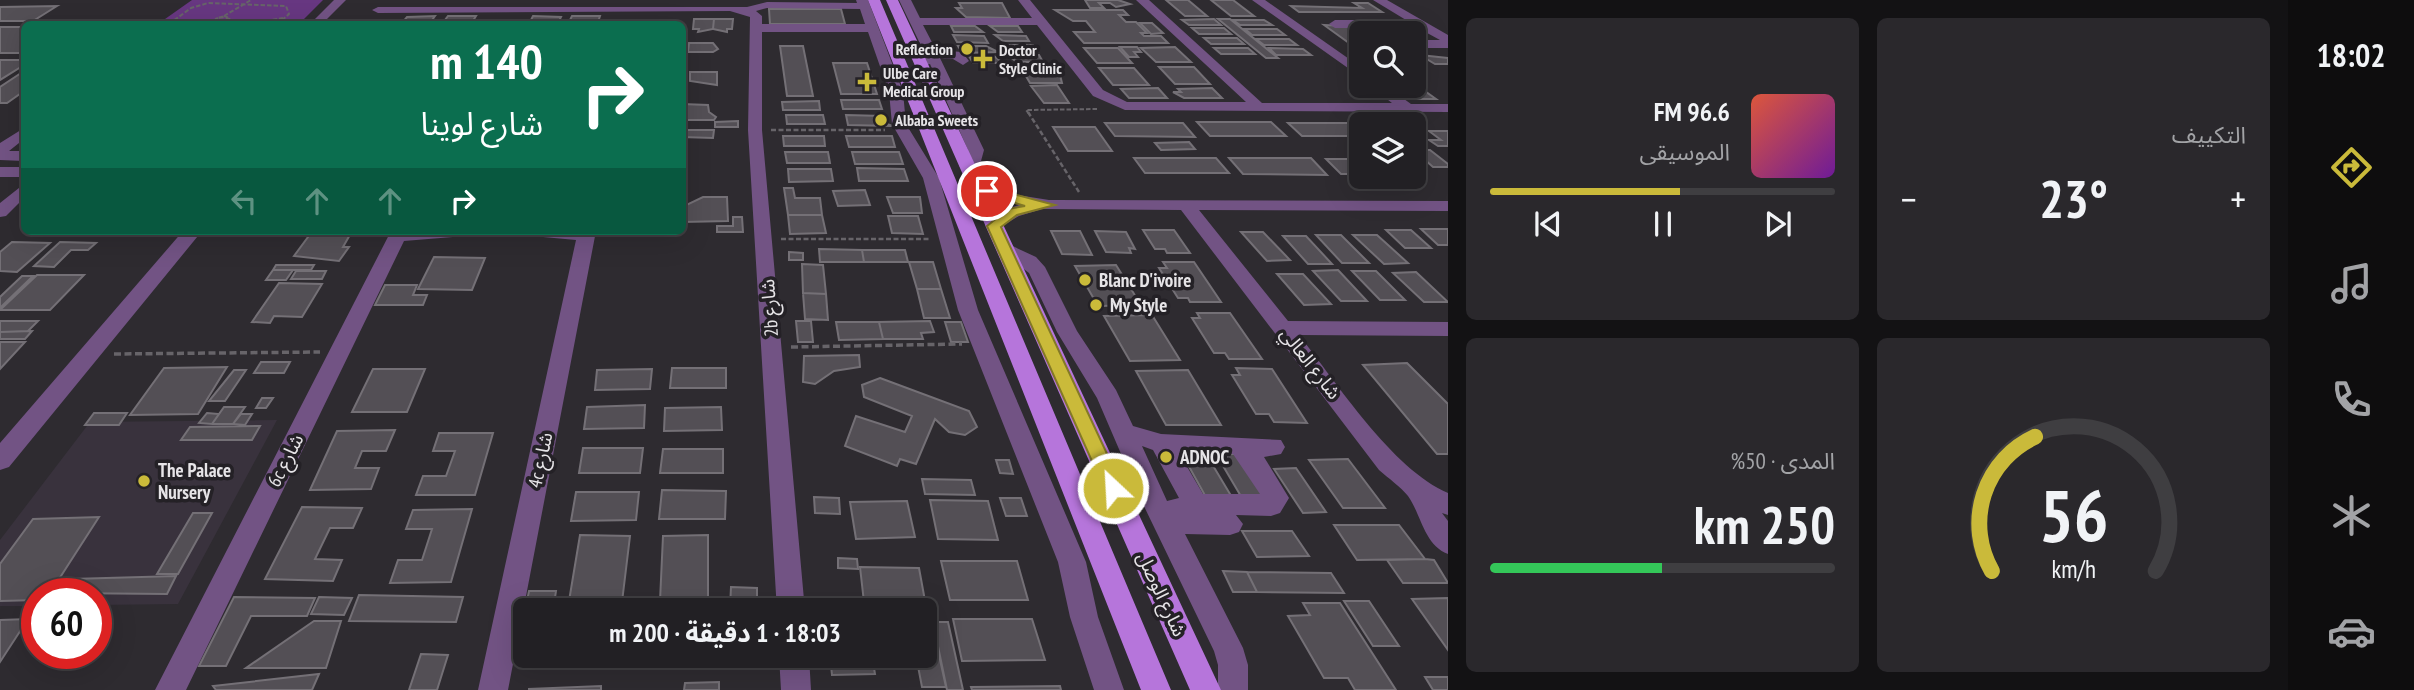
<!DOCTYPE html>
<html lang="ar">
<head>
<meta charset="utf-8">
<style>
	:root { --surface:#222024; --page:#2a282c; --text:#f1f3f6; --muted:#a2a3a6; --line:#3f3e41; --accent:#caba3a }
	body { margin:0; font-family:"PT Sans Narrow","Noto Sans Arabic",sans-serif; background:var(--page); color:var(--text); direction:rtl; height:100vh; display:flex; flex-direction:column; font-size:26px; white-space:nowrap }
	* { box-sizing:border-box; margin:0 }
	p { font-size:23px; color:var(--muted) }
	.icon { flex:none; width:38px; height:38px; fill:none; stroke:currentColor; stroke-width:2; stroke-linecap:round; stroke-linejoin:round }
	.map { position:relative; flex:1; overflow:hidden; direction:ltr }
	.panel { display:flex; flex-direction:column; gap:18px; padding:18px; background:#131214; width:840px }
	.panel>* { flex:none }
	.hud { position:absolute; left:21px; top:21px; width:665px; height:214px; border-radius:10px; box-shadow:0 7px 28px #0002,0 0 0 2px var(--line); direction:rtl; background:#0b6e4f; color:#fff; overflow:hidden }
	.fabs { position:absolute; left:1349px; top:21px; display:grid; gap:14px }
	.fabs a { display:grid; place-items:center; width:77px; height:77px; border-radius:10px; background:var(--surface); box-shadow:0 7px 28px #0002,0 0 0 2px var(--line); font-size:35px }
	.speed { position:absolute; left:21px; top:578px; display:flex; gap:14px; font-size:35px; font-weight:700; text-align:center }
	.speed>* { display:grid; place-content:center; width:91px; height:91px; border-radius:50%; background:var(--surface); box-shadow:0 7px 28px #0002,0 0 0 2px var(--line); line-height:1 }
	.speed .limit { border:10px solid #d22; background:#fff; color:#111 }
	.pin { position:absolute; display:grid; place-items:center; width:60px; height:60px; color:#fff; margin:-30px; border:4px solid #fff; border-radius:50%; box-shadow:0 2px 7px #0007 }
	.me { position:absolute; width:77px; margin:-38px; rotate:335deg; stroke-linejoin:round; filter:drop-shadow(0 0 5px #0008) }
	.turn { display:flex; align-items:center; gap:24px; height:147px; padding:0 28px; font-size:32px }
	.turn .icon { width:91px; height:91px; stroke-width:2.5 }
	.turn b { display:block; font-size:49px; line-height:60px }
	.lanes { display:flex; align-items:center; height:66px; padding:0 28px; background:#0003; justify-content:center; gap:35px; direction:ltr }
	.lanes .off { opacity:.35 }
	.big { font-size:52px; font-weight:700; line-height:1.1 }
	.panel .widget { flex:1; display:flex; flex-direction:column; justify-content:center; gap:10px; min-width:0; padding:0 24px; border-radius:10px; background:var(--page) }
	.panel .dial { align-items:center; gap:0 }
	.dial svg { height:182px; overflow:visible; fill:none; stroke:var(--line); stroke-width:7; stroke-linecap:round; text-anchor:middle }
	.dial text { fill:var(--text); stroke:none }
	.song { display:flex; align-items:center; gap:21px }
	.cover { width:84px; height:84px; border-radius:10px; background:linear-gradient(135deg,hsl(10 70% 55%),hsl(280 70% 35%)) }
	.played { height:7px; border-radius:4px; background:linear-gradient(90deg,var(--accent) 55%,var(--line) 55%) }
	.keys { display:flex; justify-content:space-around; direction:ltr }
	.heat { display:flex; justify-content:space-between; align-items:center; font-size:38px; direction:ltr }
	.charge { height:10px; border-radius:5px; background:linear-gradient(90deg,#34c759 50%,var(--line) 0) }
	.panel .tiles { flex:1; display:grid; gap:18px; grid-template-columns:repeat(2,1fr) }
	.trip { position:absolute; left:513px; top:598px; width:424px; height:70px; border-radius:10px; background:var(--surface); box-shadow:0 7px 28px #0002,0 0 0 2px var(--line); font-weight:700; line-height:70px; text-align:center; direction:rtl }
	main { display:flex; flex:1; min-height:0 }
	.tabs { display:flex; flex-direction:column; width:126px; justify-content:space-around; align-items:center; background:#0e0d0e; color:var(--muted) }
	.tabs .icon { width:49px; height:49px }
	.tabs .selected { color:var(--accent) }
	.tabs b { font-size:32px; color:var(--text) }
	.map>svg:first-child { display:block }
</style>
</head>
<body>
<main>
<nav class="tabs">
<b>18:02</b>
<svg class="icon selected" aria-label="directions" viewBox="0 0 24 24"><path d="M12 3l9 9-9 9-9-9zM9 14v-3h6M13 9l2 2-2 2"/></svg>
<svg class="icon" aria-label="music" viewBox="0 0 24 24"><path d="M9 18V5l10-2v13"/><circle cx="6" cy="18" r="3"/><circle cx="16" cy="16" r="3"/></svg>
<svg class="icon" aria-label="phone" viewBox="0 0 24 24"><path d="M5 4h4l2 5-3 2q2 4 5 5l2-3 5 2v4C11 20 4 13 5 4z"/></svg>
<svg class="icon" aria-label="climate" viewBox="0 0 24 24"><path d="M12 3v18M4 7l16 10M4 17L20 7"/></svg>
<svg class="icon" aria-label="car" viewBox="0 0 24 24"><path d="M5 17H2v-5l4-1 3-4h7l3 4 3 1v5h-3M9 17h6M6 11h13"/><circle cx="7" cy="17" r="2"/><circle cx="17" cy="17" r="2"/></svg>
</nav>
<section class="panel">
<div class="tiles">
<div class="widget"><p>التكييف</p>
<div class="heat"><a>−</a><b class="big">23°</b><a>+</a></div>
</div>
<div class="widget">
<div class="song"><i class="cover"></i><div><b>96.6 FM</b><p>الموسيقى</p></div></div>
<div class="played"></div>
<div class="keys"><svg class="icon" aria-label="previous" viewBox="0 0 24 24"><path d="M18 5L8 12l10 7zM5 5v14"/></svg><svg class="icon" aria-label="pause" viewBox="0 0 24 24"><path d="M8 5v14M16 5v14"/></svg><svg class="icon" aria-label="next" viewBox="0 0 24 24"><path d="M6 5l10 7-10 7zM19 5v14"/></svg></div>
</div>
<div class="widget dial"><svg viewBox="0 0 100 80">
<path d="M14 69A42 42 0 1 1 86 69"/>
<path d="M14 69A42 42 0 0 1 33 10" stroke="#caba3a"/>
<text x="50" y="56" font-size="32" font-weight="700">56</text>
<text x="50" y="72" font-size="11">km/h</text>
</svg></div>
<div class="widget"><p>المدى · 50%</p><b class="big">250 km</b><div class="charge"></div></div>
</div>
</section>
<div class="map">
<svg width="1448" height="690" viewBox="0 0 1448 690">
	<rect width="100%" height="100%" fill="#2e2b30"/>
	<path fill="#39323d" d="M277,420L178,604L96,605V593H37V606H0V540L90,422Z"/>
	<path fill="#673781" d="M192,0H323L299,24H158Z"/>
	<path fill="#534f55" stroke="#747076" stroke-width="2" d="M1085,0H1118L1130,4L1116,7L1110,3H1099L1104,8H1090Z
		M1166,0H1188L1207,16H1185Z
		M1211,0H1233L1254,16H1231Z
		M959,3H1002L1010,18L966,17L956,8H962Z
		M1354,3H1368L1382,12H1299L1291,6L1362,8Z
		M57,6L33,21H0V7Z
		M769,9H841L845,24H770Z
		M1055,10H1123L1128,15H1119L1126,22H1136L1147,33H1141L1144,36H1161L1168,43H1084L1074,32H1095L1086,21H1073Z
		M435,16L430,23H402L407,17Z
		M448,16H476L471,24H442Z
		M533,16L561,17L558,23L530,22Z
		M572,16H600L598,22H569Z
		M694,19H714L713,29L698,32L699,29H693Z
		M714,19H733L732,29H727V32L713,29Z
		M1214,19L1221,25H1189L1182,20Z
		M1218,19H1230L1278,58H1266Z
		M1233,20H1264L1272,25H1240Z
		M1140,23H1152L1163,33L1151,34Z
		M1324,25L1370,27L1380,33H1362V43H1349Z
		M951,26H975L983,32H954Z
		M990,26H1018L1022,32H998Z
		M0,27H24V53H0Z
		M1192,28H1224L1231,34H1199Z
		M1245,29H1277L1285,35H1252Z
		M953,35L984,36L988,43L957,42Z
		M995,35L1026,36L1029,41H1003Z
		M1204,38H1237L1244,44H1211Z
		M1256,39H1289L1297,45H1264Z
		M689,43H713L718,49L713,52H688Z
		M1002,45H1033L1037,52L1011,51Z
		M780,46H803L813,96H787Z
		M958,46H986L998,52L962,53Z
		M1120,47H1137L1141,52H1134L1138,57H1129Z
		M1175,47L1191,62H1156L1141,48Z
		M1084,48H1118L1132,63H1097Z
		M1214,48H1248L1255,54H1221Z
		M1269,48L1303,49L1311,55H1276Z
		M1007,55H1039L1043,62H1017Z
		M1420,55L1448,58V64H1435Z
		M969,56H994L1003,63H973Z
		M0,60H24V65L0,80Z
		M833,63H867L877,94H841Z
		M1020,66L1049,67L1054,75H1060L1062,83H1030Z
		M1159,67H1194L1210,84H1175Z
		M1099,68H1134L1149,85H1113Z
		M24,71V91L7,103H0V87Z
		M690,72H717V85L690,81Z
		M1415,84L1436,99H1417L1394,86Z
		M1057,85L1069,103H1044L1031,86Z
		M1158,88L1167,98H1129L1121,89Z
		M1212,88L1222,98H1184L1173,92H1181L1178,89Z
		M841,100H879L882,109H843Z
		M819,101L820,110H783L782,102Z
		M682,104L708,105L709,112L716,117L714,120H682Z
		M786,115H823L825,124H787Z
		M846,115L883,116L885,123L892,126L848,125Z
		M738,121V127H715V122Z
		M1197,122H1271L1286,136H1210Z
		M1105,123H1183L1195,137L1115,136Z
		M1288,123H1361L1362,136H1302Z
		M1053,127H1095L1112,151H1068Z
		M682,130H714L713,138L682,137Z
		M1429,131H1448V146H1438L1429,140H1441Z
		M783,136H824L825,146H784Z
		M846,136H892L895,147H849Z
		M1189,142L1195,149L1161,150L1155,143Z
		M1414,150H1430L1448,164V167H1433Z
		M785,152H828L830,163H787Z
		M852,152H899L903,164H855Z
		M1134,158H1216L1229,173H1145Z
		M1229,158H1311L1327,175L1243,174Z
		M1326,159H1362V174H1341Z
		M857,168L904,169L908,181H859Z
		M788,169H831L833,181L789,182Z
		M784,188H793L795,198H820L822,215H788Z
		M865,190L870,205L838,206L833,191Z
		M703,197H727L728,221L683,222L682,207Z
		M887,197H920L922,213H893Z
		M788,215H822L826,233L790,234Z
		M888,216H918L923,234L892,233Z
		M733,217H742L743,232H717V226H733Z
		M1421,229H1448V245H1438Z
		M1143,230H1174L1190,253H1167L1165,249H1155Z
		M1386,230H1411L1431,248H1405Z
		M257,231H290L286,236L254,235Z
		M1051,231H1080L1092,255L1062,254Z
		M1095,231L1126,232L1135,249L1129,248L1131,253L1106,252Z
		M1241,232H1263L1290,260L1267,261Z
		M311,233H351L343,247H349L339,261L294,256Z
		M1316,235H1341L1369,263H1342Z
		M1353,235H1377L1408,263L1384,264Z
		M1283,236H1306L1332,264H1308Z
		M12,242L50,243L17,272L0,271V252Z
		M60,242L96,243L88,250H71L54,267L34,266Z
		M819,249L862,250L864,262H820Z
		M862,250H905L908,262H864Z
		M789,252L803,253V260H789Z
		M434,257L485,258L472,290L418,289Z
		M909,262H933L941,289H917Z
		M1163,262H1194L1221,302H1190L1188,298H1178L1159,268H1167Z
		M802,264L823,265L826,294L803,293Z
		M276,265H314L311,270H273Z
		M1116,265L1141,305L1098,306L1075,266Z
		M273,270H293L286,280H266Z
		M1338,270L1367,301H1341L1313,271Z
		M296,271H326L322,279H291Z
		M1352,271H1376L1405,300H1380Z
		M1416,272L1448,302H1424L1393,273Z
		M1277,274H1303L1331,304L1304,305Z
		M37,275H84L50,310H0Z
		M22,276H33L0,308V297Z
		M279,283L322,284L302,317L274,316L270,323L252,322Z
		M385,285H417L413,295H427L423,305H375Z
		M917,289H941L950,318H924Z
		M803,293L826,294L828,320L805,319Z
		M1197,313H1230L1262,359H1229L1225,353H1214L1192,318H1200Z
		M1152,315L1180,360L1130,361L1104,316Z
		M0,321H38L28,331L0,332Z
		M796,321H811L813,342H798Z
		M930,321L934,332L921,333L923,339H883L879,322Z
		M836,322H879L883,339L839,340Z
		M945,322H961L968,342H951Z
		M32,331L25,339H0V332Z
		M0,342H25L0,369Z
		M859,355L860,367L834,371L815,384L803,382L804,356Z
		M261,362H290L284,373H254Z
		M1407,363L1448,404V454H1437L1363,365Z
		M227,367L198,414L130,415L164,368Z
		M672,368H726V388H670Z
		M1236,368L1272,369L1307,423L1274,422L1269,414H1256L1232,375H1240Z
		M373,369H425L407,412H352Z
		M652,369L650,389L595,390L597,370Z
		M234,370H246L225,401H209Z
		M1188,370L1221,425H1166L1136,371Z
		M880,378L969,411L977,427L965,435L949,432L935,419L916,464L900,459L897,466L845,446L856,416L905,432L912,416L864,397L862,385Z
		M262,398H273L266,408H256Z
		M645,405L644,428L584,429L587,407Z
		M224,407H245L233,424H212Z
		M721,407L722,430L664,431L665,408Z
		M94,413H127L119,425H85Z
		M207,413L219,414L212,424L199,423Z
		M241,414H252L245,425L233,424Z
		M260,426L252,440H181L190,427Z
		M395,430L386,451H362L355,468H379L371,489L310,490L337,431Z
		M439,433H493L475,495H416L423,476H446L455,451H433Z
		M583,448H643L640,473H579Z
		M663,449H723V473H660Z
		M1182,454H1206L1233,499H1207Z
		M1216,454H1238L1265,498H1242Z
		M1348,459L1385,508H1343L1309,460Z
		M996,460H1009L1013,474L1000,473Z
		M1296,468L1326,512L1303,513L1274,469Z
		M922,479L971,480L975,495L925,494Z
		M662,490L726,491L725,519H659Z
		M576,492H639L636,520L571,521Z
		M814,497L839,498L840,514L815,513Z
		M1000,498H1021L1027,516H1006Z
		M930,500L988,501L998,540L938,539Z
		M907,501L915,537L856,539L850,502Z
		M302,507L362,508L353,528H330L315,559L342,560L333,581L265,579Z
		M472,509L451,582L390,583L398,560H422L432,529H406L413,510Z
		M193,513H212L178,574H157Z
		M99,517L50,593H37V600L0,601V564L33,519Z
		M1334,525H1399L1425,559L1357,560Z
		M1242,531H1292L1309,556L1257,557Z
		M580,535L630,536L622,602L569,601Z
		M708,535V600L660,601L663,536Z
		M838,558L857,559L858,569L838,568Z
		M1425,559L1434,560L1448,583H1403L1387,560Z
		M941,561H1017L1028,600H950Z
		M860,567L919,568L932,639H924V611H865Z
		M1223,571L1247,572L1257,592H1233Z
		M1247,572L1331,573L1344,593L1257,592Z
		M176,576L167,594L62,593L71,579Z
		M731,587L757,588V609L730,608Z
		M529,591H556L553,611H525Z
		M359,595L463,597L456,622L349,621Z
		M234,597L315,598L307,616H251L226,666H199Z
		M319,597L352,598L344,615L311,614Z
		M1448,598V650L1412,599Z
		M1344,601H1369L1399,646H1373Z
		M1303,603H1340L1396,690H1355L1348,678H1324L1288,616L1310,615Z
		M28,619L0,662V620Z
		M953,619H1032L1045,660L962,661Z
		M314,621H341L326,668H246Z
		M933,622H948L963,690H947Z
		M421,654L448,655L437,690H409Z
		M939,655L946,687H922L916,656Z
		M535,656H606V661L534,665Z
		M665,656H740V659L665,660Z
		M830,656H872L875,674L832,675Z
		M319,674L312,690H216L213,686Z
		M1425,677H1448V690H1433Z
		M719,682V690H684L685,683Z
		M601,686V690H529V689Z
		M1060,686L1061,690H972L971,687Z"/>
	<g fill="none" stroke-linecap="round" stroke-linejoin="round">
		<path stroke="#676469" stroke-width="2" stroke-dasharray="4.5 2" stroke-linecap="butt" d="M224,16L227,17L218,18Z
			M224,16L251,0
			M226,18L247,24
			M169,24L191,8L208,3L286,6L289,14L278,24
			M203,24L218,18
			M247,24L283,18
			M1029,114L1026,110L1099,109"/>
		<path stroke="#676469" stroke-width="2.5" stroke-dasharray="5 2.5" stroke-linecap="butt" d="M1028,112L1079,192
			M771,130H885
			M781,239H930"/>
		<path stroke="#676469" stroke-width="3.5" stroke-dasharray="7 3.5" stroke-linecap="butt" d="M791,347L962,344
			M114,354L320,352"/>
		<path fill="#725384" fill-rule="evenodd" d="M334,0H346L322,24H310Z
			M856,0H868L903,92L906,124L939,178L978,310L1086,562L1098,617L1124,690H1094L1070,617L1058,562L958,310L923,178L892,124L889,92L868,32H762V130L805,611H777L748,130L750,17L730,11L378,13L372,10L378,7H747L767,2L857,3ZM767,8L860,9L865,24H762V16L756,11Z
			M899,0H911L920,18H1032L1018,0H1030L1103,90L1127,102H1246L1136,0H1149L1262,103H1392L1370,86H1386L1411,104H1448V112L1125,110L1093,96L1037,25H923L936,50L962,52L969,61L963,65L953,59L940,58L984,150L981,161L967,171L959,166L967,157L968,150L930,64L923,66L917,62L926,56Z
			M1252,0H1265L1362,68V78Z
			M1373,0H1387L1448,35V48H1414V40H1440L1418,28H1335L1329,24L1335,20H1406Z
			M1355,41H1362V49L1351,48L1349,45Z
			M24,128V139L9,151H24V161L0,160V143Z
			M0,167H24V177H0Z
			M976,181L1011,194L1049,200L1448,201V211L1199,210L1288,321L1448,322V336L1299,335C1337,383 1392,469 1448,493V515L1442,513L1448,521V554C1424,545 1421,514 1408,496C1401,487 1388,478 1379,470L1181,210L1042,209L1019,216L994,231L985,226C994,215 1006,209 1019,205L970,189L968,186Z
			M24,184V198L6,216L0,217V203Z
			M183,231H202L9,467L0,470V443Z
			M391,231H474L465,236L404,241L186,690H155Z
			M523,231H596L508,690H478L576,240L532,236Z
			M1004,242L1036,257L1045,267L1077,331L1116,390L1133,426L1161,434L1281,440L1285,447L1281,454L1264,457L1289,498L1280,513L1271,516L1236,515L1243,524L1239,532L1230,535L1185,534L1243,648L1248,665V690H1218V665L1214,651L1140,498L1097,398L1057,332L1029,273L995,247ZM1142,446L1153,450L1179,498L1167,501ZM1179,453L1233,454L1260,494H1203Z
			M779,656H809L811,690H781Z"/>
		<path fill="#b675db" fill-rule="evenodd" d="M868,0H880L1171,690H1141Z
			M886,0H898L1221,690H1190Z"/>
	</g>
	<path fill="#caba3a" stroke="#837926" stroke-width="2" d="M987,187L1055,205L1017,215L1001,227L1123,488L1120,493H1107L1104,488L987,226L1008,209L1025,206L983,193L981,191Z"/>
	<g fill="#caba3a" stroke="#242126" stroke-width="2.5">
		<circle cx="967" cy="49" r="7"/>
		<path d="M979.5 48.5h7v7h7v7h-7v7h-7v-7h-7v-7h7z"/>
		<path d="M863.5 71.5h7v7h7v7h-7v7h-7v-7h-7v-7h7z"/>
		<circle cx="881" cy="120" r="7"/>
		<circle cx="1085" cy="280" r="7"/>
		<circle cx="1096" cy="305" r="7"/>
		<circle cx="1166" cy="457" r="7"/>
		<circle cx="144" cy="481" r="7"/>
	</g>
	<g text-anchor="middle" stroke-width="7" stroke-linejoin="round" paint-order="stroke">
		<g font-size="16" font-weight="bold" fill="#e6e4e7" stroke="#242126" text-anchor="start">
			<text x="953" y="55" text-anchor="end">Reflection</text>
			<text x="999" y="56">Doctor<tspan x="999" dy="18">Style Clinic</tspan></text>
			<text x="883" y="79">Ulbe Care<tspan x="883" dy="18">Medical Group</tspan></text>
			<text x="895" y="126">Albaba Sweets</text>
		</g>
		<g font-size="19" font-weight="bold" fill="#e6e4e7" stroke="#242126" text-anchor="start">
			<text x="1099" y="287">Blanc D'ivoire</text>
			<text x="1110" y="312">My Style</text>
			<text x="1180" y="464">ADNOC</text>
			<text x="158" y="477">The Palace<tspan x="158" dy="22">Nursery</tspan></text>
		</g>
		<g font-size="19" fill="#e6e4e7" stroke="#242126">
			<text transform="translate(769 308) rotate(-94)" y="7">2b شارع</text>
			<text transform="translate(1311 363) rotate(52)" y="7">شارع العالي</text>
			<text transform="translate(285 460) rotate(-63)" y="7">6c شارع</text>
			<text transform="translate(540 460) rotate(-78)" y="7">4c شارع</text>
			<text transform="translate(1162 594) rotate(65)" y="7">شارع الوصل</text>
		</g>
	</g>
</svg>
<div class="fabs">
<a><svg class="icon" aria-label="search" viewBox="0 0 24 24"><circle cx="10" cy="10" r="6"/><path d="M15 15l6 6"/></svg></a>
<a><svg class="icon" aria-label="layers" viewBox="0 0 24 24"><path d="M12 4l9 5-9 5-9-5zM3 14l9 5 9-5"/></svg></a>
</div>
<div class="speed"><div class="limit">60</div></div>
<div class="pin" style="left:987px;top:191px;background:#d93025"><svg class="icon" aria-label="arrive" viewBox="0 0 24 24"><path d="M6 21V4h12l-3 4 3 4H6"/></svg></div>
<svg class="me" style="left:1113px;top:488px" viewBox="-20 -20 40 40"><circle r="17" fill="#caba3a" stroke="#fff" stroke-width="3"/><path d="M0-11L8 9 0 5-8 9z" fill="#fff"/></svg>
<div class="trip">18:03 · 1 دقيقة · 200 m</div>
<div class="hud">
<div class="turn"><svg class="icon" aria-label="right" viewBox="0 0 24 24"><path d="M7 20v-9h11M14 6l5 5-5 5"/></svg><div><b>140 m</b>شارع لوينا</div></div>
<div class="lanes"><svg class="icon off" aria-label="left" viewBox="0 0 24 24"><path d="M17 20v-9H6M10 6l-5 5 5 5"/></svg><svg class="icon off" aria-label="ahead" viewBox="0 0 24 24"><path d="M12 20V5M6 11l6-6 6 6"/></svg><svg class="icon off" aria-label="ahead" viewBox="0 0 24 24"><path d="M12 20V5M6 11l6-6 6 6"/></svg><svg class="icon" aria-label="right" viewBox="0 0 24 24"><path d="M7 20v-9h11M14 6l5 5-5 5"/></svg></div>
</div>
</div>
</main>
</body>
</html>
